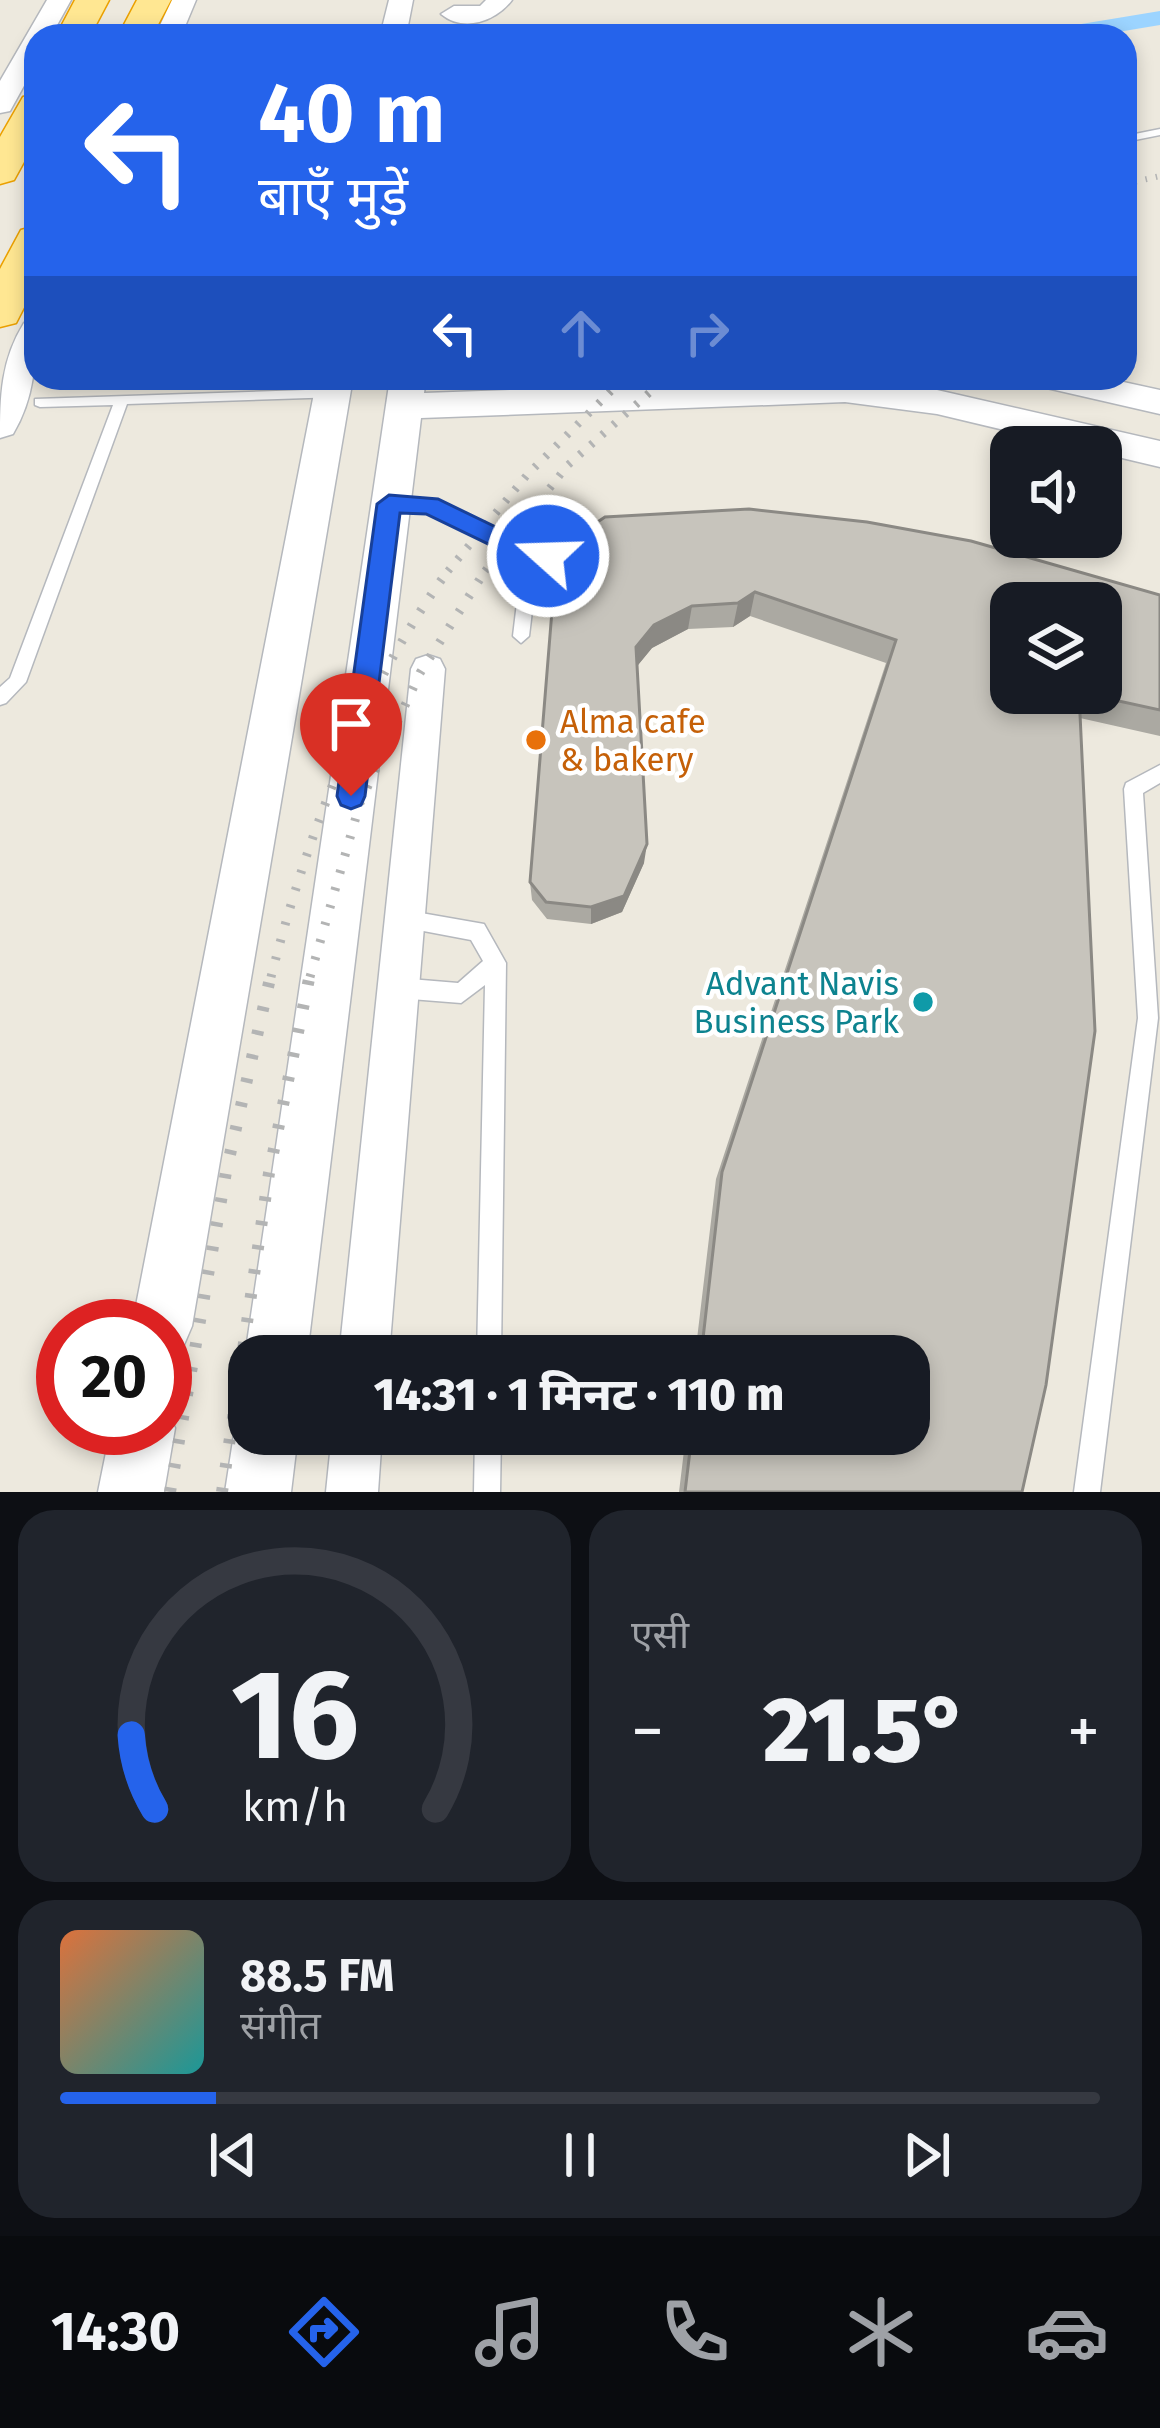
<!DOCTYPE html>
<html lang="hi">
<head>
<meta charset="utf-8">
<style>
	:root { --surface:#171b24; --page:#20242c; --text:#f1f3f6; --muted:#9ea1a6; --line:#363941; --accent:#2563eb }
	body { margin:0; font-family:"Fira Sans","Noto Sans Devanagari",sans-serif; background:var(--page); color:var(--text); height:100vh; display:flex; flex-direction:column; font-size:45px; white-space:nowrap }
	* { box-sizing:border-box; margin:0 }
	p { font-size:39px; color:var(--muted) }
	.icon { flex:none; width:66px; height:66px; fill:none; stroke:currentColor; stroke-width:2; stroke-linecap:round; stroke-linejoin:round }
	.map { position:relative; height:1492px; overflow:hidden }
	.panel { display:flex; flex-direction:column; gap:18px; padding:18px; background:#0d0f14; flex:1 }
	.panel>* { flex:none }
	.top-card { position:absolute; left:24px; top:24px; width:1113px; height:366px; border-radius:36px; box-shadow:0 6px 18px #0003; background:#2563eb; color:#fff; overflow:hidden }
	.tools { position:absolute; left:990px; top:426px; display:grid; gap:24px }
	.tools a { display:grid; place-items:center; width:132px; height:132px; border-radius:24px; background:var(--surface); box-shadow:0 6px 18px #0003; font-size:60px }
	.speed { position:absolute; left:36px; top:1299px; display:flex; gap:24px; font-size:60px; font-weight:700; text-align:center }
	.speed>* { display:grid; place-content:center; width:156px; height:156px; border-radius:50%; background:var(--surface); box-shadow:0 6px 18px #0003; line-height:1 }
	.speed .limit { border:18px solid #d22; background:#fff; color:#111 }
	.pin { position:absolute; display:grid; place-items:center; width:102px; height:102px; color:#fff; margin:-123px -51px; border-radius:50% 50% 50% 0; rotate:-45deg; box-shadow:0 0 12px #0007 }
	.pin .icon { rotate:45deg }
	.me { position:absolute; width:132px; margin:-66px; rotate:290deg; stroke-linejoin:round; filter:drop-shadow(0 0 9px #0008) }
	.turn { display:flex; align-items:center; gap:42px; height:252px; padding:0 36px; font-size:54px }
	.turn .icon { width:156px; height:156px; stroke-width:2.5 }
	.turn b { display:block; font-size:84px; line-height:102px }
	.lanes { display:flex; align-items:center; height:114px; padding:0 36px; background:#0003; justify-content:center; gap:60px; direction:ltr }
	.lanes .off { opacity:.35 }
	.big { font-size:90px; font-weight:800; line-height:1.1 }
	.panel .tile { flex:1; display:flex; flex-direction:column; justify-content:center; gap:18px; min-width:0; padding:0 42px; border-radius:36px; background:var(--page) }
	.panel .dial { align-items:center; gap:0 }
	.dial svg { height:312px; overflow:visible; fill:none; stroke:var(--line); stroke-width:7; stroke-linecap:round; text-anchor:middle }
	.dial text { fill:var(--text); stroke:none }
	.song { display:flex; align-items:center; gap:36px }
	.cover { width:144px; height:144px; border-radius:18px; background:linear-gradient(135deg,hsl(20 70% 55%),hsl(180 70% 35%)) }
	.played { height:12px; border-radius:6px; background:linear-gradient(90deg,var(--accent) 15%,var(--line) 15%) }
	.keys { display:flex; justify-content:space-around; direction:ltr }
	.heat { display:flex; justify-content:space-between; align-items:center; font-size:66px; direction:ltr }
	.panel .tiles { flex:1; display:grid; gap:18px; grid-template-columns:1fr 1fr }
	.tile:last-child { grid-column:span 2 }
	.trip { position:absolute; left:228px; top:1335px; width:702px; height:120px; border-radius:36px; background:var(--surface); box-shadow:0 6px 18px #0003; font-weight:800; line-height:120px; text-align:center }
	.tabs { display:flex; height:192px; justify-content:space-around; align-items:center; background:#090b0e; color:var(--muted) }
	.tabs .icon { width:84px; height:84px }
	.tabs .on { color:var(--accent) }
	.tabs b { font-size:54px; color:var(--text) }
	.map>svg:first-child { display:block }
</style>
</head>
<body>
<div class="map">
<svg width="1160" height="1492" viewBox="0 0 1160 1492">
	<rect width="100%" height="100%" fill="#ede9de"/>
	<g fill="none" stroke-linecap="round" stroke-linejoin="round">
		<path fill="#9cd4ff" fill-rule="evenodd" d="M1160,11V25L1094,36H1039L1051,29Z"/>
		<defs>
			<path id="service" d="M1160,129V135L1125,142V136Z
				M335,389L340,391V397L127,404L26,682L6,703L0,705V687L10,678L113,405L40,407L35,405V399Z
				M389,498L435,501L541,553L567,542L518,539L510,533L512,529L589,532L597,538L595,542L584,544L583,549L546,564L535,586L529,636L521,643L513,636L519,586L531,562L428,511L384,508L381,504Z
				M1160,765V783L1143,793L1158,1018L1100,1492H1074L1138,1018L1124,789L1126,783Z
				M404,910L484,924L506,963L501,1356H477L485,985L461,1003L398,998L391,995L388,988L391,981L398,978L458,983L483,961L471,940L397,926L394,919L397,912Z
				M475,1434H501L500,1492H474Z"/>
			<path id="minor" d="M428,655L440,659L445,669L389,1356H339L411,669L416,659Z
				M332,1434H382L378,1492H326Z"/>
			<path id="tertiary" d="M47,0H71L51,36H36V64L10,111L0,113V81Z
				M172,0H196L181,36H155Z
				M389,0H413L406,36H380Z
				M486,0H512C496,21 464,33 441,14L454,6H480Z
				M36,320C36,361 35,397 13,434L0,438C0,396 1,360 24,323Z
				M317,378H353L192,1326L183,1347L165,1355V1326H132Z
				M390,378H426L424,393L845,378L937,390L1160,441V467L1101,453V447H1075L937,414L845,402L421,418L307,1356H249V1365L245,1356Z
				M1032,378H1105L1160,390V414L1038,386Z
				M165,1405L175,1428L164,1492H98L111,1428H165Z
				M249,1409V1434H298L291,1492H225L234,1434Z"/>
			<path id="trunk" d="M75,0H109L90,36H56Z
				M137,0H171L152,36H118Z
				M36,94V140L14,180L0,184V137L23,97Z
				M36,226V284L16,323L0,327V269L21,230Z"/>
		</defs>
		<use href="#service" stroke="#b5b8bd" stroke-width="3"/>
		<use href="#minor" stroke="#b5b8bd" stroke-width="3"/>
		<use href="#tertiary" stroke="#b5b8bd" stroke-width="3"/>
		<use href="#trunk" stroke="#eba000" stroke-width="3"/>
		<use href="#service" fill="#fff" fill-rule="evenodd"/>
		<use href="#minor" fill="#fff" fill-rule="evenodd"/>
		<use href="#tertiary" fill="#fff" fill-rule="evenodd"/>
		<use href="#trunk" fill="#ffe792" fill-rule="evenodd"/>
		<path stroke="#b3b4b4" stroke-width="6" stroke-dasharray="1.5 9" stroke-linecap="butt" d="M1125,184L1160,176"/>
		<path stroke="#b3b4b4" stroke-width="8" stroke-dasharray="3 12" stroke-linecap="butt" d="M448,571L527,475L624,378
			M485,571L567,466L666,378"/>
		<path stroke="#b3b4b4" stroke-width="9" stroke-dasharray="3 15" stroke-linecap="butt" d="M271,977C307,835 363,686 450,568
			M310,977L360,803L420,673L487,568"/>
		<path stroke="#b3b4b4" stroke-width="12" stroke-dasharray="4.5 20" stroke-linecap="butt" d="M170,1492L226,1172L271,974
			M222,1492L269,1173L310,974"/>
	</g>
	<path fill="#aba9a2" d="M557,549L1160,594V736L1080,718L1022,1492H679L686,1434H909V1356H695L716,1179L886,663L750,616L733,627L688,629L652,648L637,666L644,863L622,912L591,924L547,919L532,900L530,882Z"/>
	<path fill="#8b8984" d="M755,592L750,616L733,627L738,603Z
		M692,606L688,629L652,648L634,670L636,647L654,625Z
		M647,844L644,863L622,912L591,924V907Z"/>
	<path fill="#c7c4bc" stroke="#8b8984" stroke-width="3" d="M749,509L867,522L971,541L1160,595V710L1082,693H1101V603H1011V693H1079L1095,1031L1046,1385L1022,1492H685L692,1434H909V1356H701L722,1172L896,640L755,592L738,603L692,606L654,625L636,647L647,844L624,896L591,907L546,902L530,882L557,549L605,517Z"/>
	<path fill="#2563eb" stroke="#184099" stroke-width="3" d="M389,495L438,499L541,549L557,550L560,556L557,563L540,569L426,514L400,513L365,796L361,805L351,809L341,805L337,796L377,504Z"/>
	<circle fill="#e8710a" stroke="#fff" stroke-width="4.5" cx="536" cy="740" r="12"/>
	<circle fill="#0f9aa8" stroke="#fff" stroke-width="4.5" cx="923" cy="1002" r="12"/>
	<g text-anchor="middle" stroke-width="9" stroke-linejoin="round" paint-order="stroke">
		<g font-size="33" fill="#c56008" stroke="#fff" text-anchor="start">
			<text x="560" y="733">Alma cafe<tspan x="560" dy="38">&amp; bakery</tspan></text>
		</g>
		<g font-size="33" fill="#0d838f" stroke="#fff" text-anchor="end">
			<text x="899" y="995">Advant Navis<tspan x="899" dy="38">Business Park</tspan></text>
		</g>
	</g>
</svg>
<div class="tools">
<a><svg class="icon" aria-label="sound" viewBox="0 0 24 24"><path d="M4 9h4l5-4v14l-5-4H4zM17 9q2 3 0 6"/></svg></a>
<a><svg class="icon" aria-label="layers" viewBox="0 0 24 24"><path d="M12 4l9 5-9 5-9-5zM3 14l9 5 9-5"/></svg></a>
</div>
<div class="speed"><div class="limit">20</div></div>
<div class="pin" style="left:351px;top:796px;background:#d93025"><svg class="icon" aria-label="arrive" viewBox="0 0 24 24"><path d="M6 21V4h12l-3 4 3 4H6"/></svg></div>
<svg class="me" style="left:548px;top:556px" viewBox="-20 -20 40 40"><circle r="17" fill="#2563eb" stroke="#fff" stroke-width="3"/><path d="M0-11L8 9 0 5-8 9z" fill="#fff"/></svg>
<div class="trip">14:31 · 1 मिनट · 110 m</div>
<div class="top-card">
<div class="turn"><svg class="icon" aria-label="left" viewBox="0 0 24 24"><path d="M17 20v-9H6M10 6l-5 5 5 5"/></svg><div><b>40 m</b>बाएँ मुड़ें</div></div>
<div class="lanes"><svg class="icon" aria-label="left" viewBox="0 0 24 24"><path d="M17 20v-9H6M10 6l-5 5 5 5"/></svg><svg class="icon off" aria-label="ahead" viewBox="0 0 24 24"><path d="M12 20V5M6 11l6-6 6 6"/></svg><svg class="icon off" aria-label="right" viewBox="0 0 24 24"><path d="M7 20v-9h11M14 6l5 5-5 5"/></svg></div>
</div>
</div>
<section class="panel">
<div class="tiles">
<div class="tile dial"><svg viewBox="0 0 100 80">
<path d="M14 69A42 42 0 1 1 86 69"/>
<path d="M14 69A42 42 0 0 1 8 50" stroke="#2563eb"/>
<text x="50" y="56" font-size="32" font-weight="700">16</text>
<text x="50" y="72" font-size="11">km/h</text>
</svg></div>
<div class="tile"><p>एसी</p>
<div class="heat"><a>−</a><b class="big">21.5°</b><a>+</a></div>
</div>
<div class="tile">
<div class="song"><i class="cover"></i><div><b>88.5 FM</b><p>संगीत</p></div></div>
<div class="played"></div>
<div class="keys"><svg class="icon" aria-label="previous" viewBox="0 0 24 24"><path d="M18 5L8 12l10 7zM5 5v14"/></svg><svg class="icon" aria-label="pause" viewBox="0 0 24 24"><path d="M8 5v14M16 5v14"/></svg><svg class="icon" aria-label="next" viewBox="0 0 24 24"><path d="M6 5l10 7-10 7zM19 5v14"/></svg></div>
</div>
</div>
</section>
<nav class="tabs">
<b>14:30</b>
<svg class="icon on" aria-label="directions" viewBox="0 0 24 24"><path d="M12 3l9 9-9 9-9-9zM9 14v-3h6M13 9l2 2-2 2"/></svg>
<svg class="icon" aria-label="music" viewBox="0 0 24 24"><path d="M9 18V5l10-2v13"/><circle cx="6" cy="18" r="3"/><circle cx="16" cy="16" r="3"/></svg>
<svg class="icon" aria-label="phone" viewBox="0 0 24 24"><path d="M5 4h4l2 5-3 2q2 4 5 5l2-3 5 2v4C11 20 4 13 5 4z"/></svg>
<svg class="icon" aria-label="climate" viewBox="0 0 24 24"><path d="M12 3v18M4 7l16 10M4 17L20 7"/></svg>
<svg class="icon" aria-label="car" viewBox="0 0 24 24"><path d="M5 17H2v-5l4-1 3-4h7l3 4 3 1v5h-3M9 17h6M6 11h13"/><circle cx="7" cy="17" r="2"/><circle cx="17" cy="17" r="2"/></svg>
</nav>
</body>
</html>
